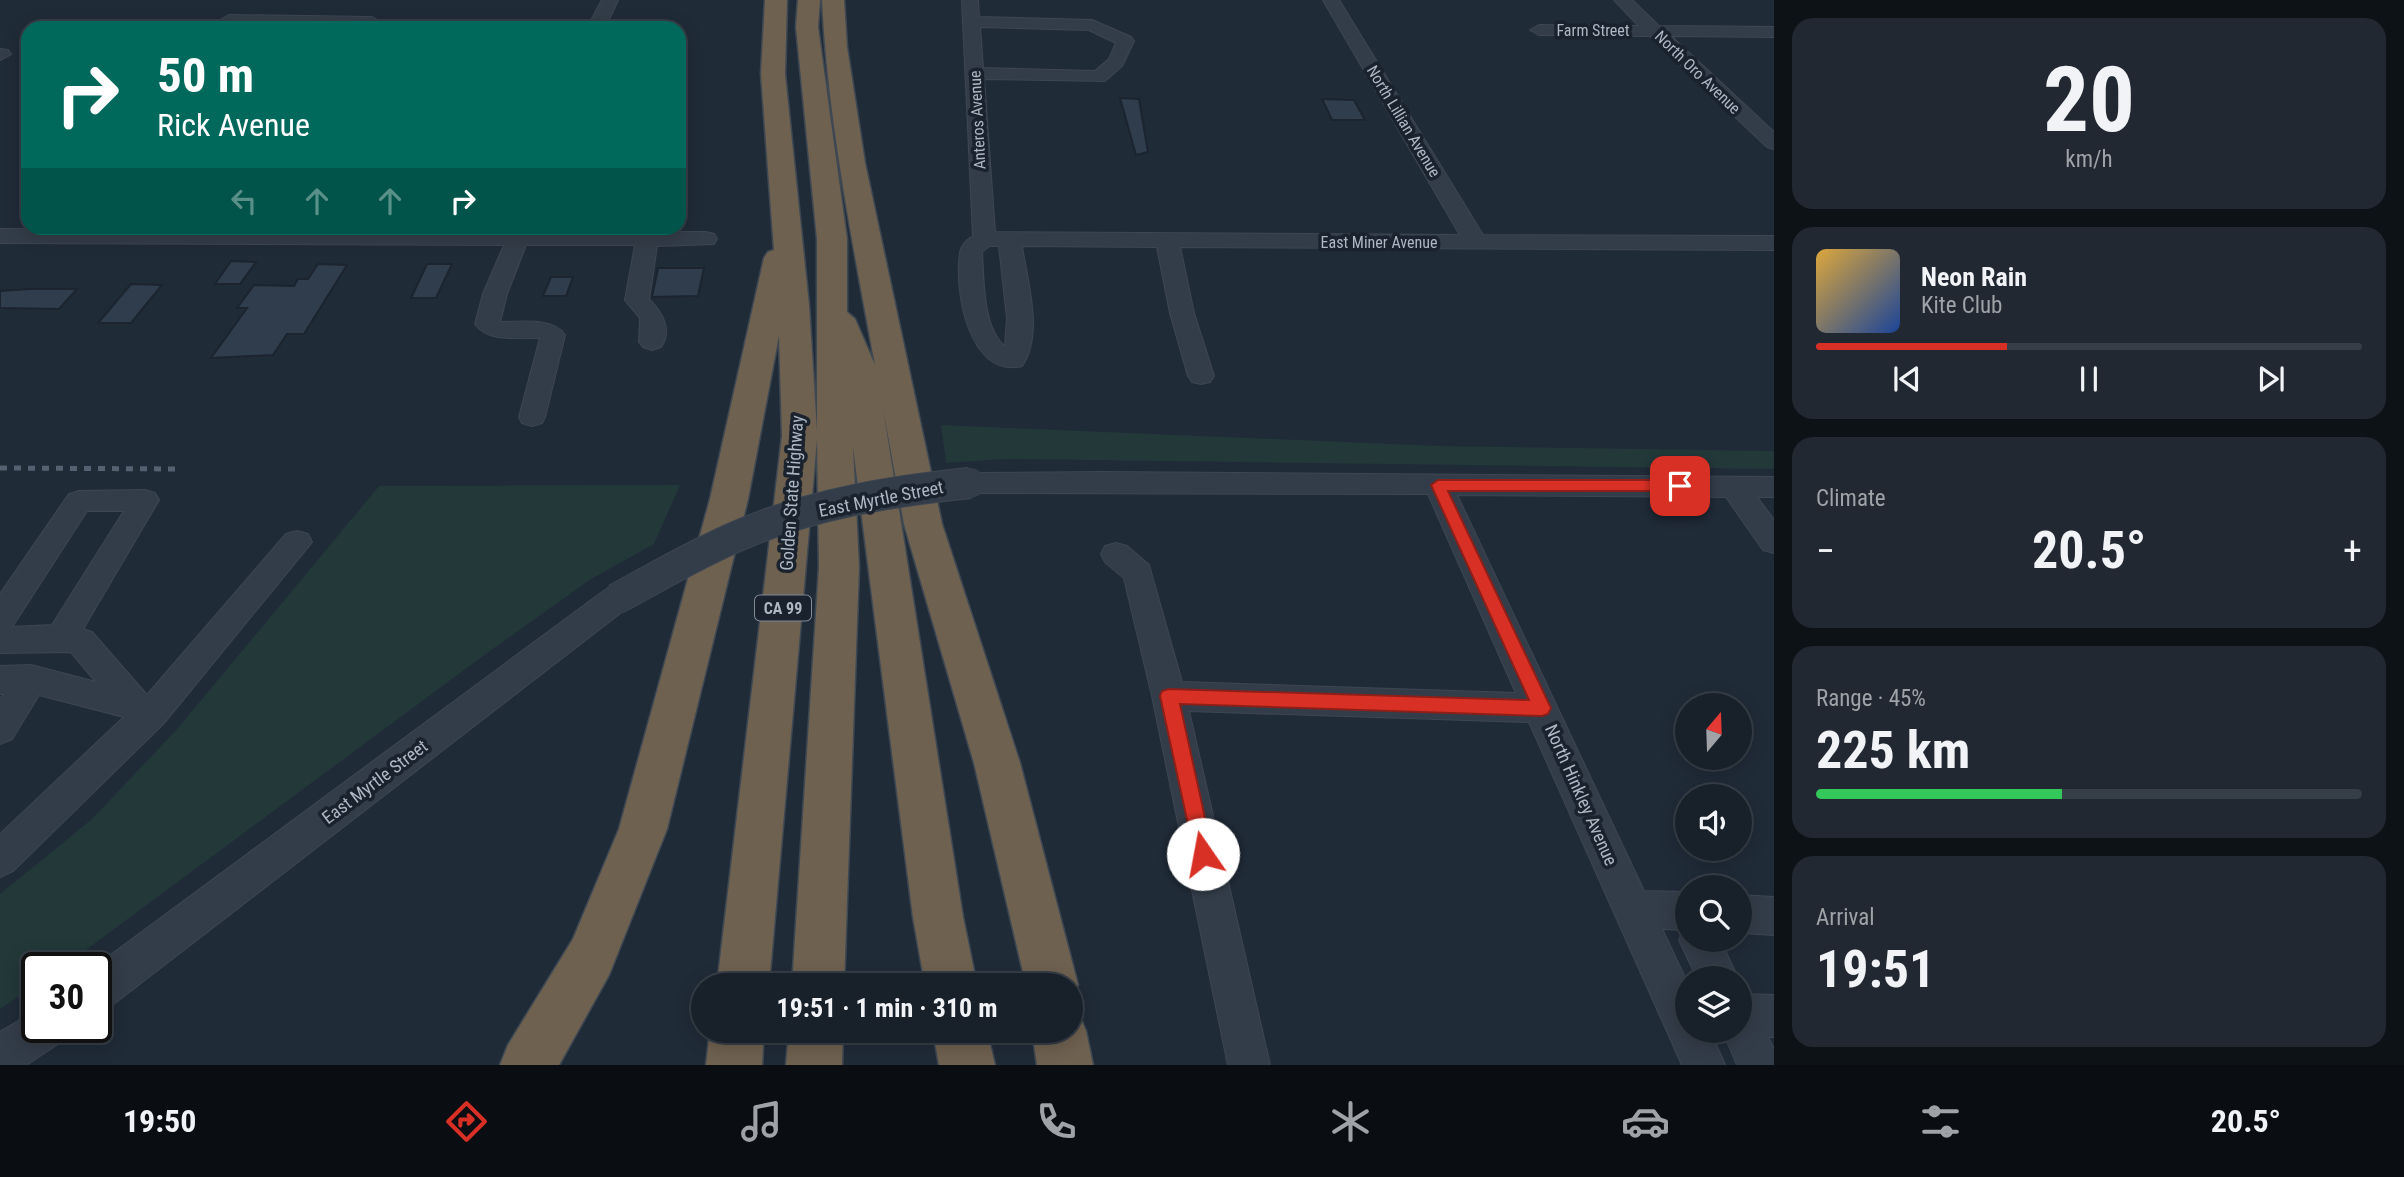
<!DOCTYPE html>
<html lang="en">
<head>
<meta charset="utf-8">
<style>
	:root { --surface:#18202a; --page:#212832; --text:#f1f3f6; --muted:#9fa3a8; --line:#363e47; --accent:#d93025 }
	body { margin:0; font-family:"Roboto Condensed",sans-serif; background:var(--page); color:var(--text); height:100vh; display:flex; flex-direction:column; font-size:26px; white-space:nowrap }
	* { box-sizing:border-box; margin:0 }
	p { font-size:23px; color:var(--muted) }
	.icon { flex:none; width:38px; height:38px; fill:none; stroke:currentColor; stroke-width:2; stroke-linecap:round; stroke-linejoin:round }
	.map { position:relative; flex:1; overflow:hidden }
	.drawer { display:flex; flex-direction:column; gap:18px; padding:18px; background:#0d1217; width:630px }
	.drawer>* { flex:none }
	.guide { position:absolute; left:21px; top:21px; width:665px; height:214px; border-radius:21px; box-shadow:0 4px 18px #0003,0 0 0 2px var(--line); background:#00695c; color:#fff; overflow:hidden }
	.needle { width:46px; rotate:19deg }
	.controls { position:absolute; left:1675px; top:693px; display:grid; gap:14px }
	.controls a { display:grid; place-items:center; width:77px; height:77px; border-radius:50%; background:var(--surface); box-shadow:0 4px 18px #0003,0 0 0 2px var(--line); font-size:35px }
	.speed { position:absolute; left:21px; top:952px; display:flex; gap:14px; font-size:35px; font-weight:700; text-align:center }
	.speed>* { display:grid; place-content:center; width:91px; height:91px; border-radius:50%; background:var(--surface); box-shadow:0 4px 18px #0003,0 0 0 2px var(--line); line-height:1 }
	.speed .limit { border:4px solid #111; border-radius:10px; background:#fff; color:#111 }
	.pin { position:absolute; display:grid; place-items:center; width:60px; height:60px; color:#fff; margin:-30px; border-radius:14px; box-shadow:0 4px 10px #0006 }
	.me { position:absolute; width:77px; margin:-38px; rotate:348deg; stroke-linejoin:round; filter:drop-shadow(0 0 5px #0008) }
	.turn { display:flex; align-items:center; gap:24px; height:147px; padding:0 21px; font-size:32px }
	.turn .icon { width:91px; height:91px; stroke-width:2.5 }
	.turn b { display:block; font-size:49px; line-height:60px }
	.lanes { display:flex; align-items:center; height:66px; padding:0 21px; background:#0003; justify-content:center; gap:35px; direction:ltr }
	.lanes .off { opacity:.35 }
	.big { font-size:52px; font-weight:700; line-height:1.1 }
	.drawer .tile { flex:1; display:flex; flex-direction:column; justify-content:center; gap:10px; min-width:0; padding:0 24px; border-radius:21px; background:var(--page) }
	.drawer .dial { align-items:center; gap:0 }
	.dial b { font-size:91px; line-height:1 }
	.song { display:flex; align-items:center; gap:21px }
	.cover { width:84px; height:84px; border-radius:10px; background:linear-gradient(135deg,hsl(40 70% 55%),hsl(220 70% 35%)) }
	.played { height:7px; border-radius:4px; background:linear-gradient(90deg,var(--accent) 35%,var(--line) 35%) }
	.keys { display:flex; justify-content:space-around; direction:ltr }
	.heat { display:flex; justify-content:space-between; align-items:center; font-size:38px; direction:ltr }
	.charge { height:10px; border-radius:5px; background:linear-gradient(90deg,#34c759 45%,var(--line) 0) }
	.trip { position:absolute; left:691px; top:973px; width:392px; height:70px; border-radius:35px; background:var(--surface); box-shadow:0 4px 18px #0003,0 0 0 2px var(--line); font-weight:700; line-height:70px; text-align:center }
	.dock { display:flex; height:112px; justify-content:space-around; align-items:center; background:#0a0d11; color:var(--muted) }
	.dock .icon { width:49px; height:49px }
	.dock .current { color:var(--accent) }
	.dock b { font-size:32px; color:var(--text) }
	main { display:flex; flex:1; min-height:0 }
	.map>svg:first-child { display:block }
</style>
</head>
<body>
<main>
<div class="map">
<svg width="1774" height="1065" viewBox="0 0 1774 1065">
	<rect width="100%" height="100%" fill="#202b38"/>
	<path fill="#223839" d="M941,425L1439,446L1774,451V469L1007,459L946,463Z
		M680,485L654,544L591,579L479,659L63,967L37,968V984L0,1009V894L92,819L178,728L379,486Z"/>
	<path fill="#2f3d4c" stroke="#1b242f" stroke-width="2" d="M1120,98L1139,99L1148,152L1136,155Z
		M1322,99L1354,100L1365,120H1332Z
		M231,261L256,262L240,284H215Z
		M318,264L347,265L304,334H287L273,355L211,358L247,308H237L254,285L294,286L298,279H308Z
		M427,264H452L436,298H411Z
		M658,268H704L698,296L652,297Z
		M551,277H573L566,296H543Z
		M131,284L162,285L131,323H98Z
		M29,289H77L59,309L0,308V291Z"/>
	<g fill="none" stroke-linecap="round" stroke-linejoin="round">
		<defs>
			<path id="minor" d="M602,0H618L605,28H587Z
				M962,0H978L979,17L1092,20L1131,37L1134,41L1122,66L1105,81L984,79L995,232L1460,235L1323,0H1339L1483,235L1774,236V250L1180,247L1194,313L1214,376L1210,382L1201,384L1192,382L1188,376L1170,313L1157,247L1022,246C1027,282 1044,333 1022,366C969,379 954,290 960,253C961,245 966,240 973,236ZM980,27L1089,30L1116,43L1109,59L1095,71L983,68ZM989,246H999L1007,318L1005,347C982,326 984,281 982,252Z
				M1614,0H1632L1659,26L1774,27V37L1671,36L1774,132V149L1767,147L1650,36L1539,35L1530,30L1539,25L1639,26Z
				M229,15L372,17L381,22L372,27L223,24L220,20Z
				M0,49L8,50L11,54L0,60Z
				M0,229L706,232L714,234L717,239L714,244L657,246L649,299C662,313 673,329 661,347L652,350L643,347L639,342L640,318L625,300L635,245H526L507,294L500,322C520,322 553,317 565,335L545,417L542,423L532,426L522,423L519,417L540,338C518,337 488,343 475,324L483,294L504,245L0,243Z
				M1102,472L1774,477V497H1757L1774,520V553L1763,550L1726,497L1457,495L1644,891L1687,892V940H1720L1738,978H1697L1679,940L1683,930L1662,929L1687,982V1031H1710L1725,1065H1682L1529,722L1189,711L1270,1065H1228L1152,696L1124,578L1105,562L1101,554L1105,546L1116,543L1127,546L1149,565L1182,682L1516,693L1428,494L970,493L960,490L956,483L960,476L970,473Z
				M145,490L155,493L159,500L83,629L92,632L147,695L286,534L297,531L308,534L312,542L164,723L13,871L0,877V834L124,717L39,695L12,739L0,744V699L4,694H0V666L31,665L96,682L71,652L0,653V594L69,494L79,491ZM87,511H124L52,625L12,627Z
				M616,587L627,590L632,599L627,608L111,1006L96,1011V968H93L605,590Z
				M1740,895L1774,897V935L1740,933Z
				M1740,994L1774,995V1037H1768L1774,1049V1065H1737L1723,1031H1740Z
				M37,1010V1027H67L61,1042L26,1065H0V1032Z"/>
			<path id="highway" d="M765,0H787L785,74L809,305L817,431V239L796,27L798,0H820L818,27L847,239V312L855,319L875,365C853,244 828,123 822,0H844L847,47L865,163L942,524L1020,763L1078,985L1071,1003V985H1026L974,763L904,524L883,408L963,917L977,985H925L913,917L853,447L859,567L844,985H792L819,567L817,439L769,985H717L782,436L779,335L748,499L667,829L609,975L559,1065H500L508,1045L573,939L619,829L710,499L764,258L768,252L774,250L761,74Z
				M1071,1009L1078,1012L1086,1031L1093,1065H1037L1032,1031H1071Z
				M710,1031H764L762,1065H706Z
				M789,1031H843L842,1065H786Z
				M933,1031H987L995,1065H939Z"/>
		</defs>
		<use href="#minor" stroke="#3d4652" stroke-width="2"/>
		<use href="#highway" stroke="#3e4853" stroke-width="3"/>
		<use href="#minor" fill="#333d49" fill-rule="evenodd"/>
		<use href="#highway" fill="#6f6150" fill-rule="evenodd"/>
		<path stroke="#556170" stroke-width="5" stroke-dasharray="7 7" stroke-linecap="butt" d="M0,468L182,469"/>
		<defs>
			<path id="minor-bridge" d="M616,599C657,577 697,553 740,535C812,504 892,491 970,483"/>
		</defs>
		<use href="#minor-bridge" stroke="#3d4652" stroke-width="32" stroke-linecap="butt"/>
		<use href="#minor-bridge" stroke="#333d49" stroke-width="30"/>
	</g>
	<path fill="#d93025" stroke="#8d1f18" stroke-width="2" d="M1438,480H1680L1688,486L1680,491H1448L1551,708L1548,714L1542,716L1180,704L1213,854L1210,861L1203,864L1196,861L1160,696L1162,691L1169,689L1529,700L1431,485Z"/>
	<g text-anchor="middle" stroke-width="7" stroke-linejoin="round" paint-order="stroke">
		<g font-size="16" fill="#aeb8c5" stroke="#19222d">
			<text x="1593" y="36">Farm Street</text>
			<text transform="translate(1698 72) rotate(44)" y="6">North Oro Avenue</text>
			<text transform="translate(977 120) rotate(-93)" y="6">Anteros Avenue</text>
			<text transform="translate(1404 121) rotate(59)" y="6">North Lillian Avenue</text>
			<text x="1379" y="248">East Miner Avenue</text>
		</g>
		<rect fill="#19222d" stroke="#818b97" stroke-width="2" x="755" y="595.5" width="56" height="25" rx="5"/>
		<g font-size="16" font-weight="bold" fill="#aeb8c5">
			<text x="783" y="614">CA 99</text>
		</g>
		<g font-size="18" fill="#aeb8c5" stroke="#19222d">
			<text transform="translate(792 493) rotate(-86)" y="6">Golden State Highway</text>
			<text transform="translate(881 499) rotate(-11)" y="6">East Myrtle Street</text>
			<text transform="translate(375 782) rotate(-37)" y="6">East Myrtle Street</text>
			<text transform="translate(1581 795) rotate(66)" y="6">North Hinkley Avenue</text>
		</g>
	</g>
</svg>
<div class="controls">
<a><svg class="needle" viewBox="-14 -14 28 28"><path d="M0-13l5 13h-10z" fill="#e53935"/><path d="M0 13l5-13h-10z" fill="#9fa3a8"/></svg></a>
<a><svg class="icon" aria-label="sound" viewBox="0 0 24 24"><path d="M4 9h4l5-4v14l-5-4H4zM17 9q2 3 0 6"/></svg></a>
<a><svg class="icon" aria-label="search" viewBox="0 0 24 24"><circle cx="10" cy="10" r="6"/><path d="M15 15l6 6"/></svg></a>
<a><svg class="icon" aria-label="layers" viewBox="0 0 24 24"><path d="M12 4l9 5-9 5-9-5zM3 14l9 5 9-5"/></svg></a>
</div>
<div class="speed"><div class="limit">30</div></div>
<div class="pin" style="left:1680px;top:486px;background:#d93025"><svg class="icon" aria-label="arrive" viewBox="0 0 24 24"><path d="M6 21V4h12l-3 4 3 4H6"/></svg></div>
<svg class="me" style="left:1203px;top:854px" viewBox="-20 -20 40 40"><circle r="19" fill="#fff"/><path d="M0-13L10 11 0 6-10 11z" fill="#d93025"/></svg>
<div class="trip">19:51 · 1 min · 310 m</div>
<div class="guide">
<div class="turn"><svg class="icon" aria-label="right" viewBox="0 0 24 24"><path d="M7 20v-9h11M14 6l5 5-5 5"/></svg><div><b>50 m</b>Rick Avenue</div></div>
<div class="lanes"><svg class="icon off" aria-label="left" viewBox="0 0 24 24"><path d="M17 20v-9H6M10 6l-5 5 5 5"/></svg><svg class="icon off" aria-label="ahead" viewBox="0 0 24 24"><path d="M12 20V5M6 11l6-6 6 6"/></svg><svg class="icon off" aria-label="ahead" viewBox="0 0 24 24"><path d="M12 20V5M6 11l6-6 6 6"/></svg><svg class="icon" aria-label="right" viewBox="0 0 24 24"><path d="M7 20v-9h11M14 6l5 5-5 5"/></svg></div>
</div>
</div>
<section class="drawer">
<div class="tile dial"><b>20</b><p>km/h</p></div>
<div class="tile">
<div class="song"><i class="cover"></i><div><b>Neon Rain</b><p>Kite Club</p></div></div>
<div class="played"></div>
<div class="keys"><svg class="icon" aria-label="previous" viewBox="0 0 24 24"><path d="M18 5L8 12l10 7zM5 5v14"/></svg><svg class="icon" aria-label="pause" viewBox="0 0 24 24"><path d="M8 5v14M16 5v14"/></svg><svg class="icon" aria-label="next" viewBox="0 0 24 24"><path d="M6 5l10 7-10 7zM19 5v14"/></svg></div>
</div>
<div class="tile"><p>Climate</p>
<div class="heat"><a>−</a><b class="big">20.5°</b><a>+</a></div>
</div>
<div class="tile"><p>Range · 45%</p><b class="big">225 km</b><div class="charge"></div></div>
<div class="tile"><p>Arrival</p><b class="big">19:51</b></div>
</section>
</main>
<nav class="dock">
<b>19:50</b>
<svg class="icon current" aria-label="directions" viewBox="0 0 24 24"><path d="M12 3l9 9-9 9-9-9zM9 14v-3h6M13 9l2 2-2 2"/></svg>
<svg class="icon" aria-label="music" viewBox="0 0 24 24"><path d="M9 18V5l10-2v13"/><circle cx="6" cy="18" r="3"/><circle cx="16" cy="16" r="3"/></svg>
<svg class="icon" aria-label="phone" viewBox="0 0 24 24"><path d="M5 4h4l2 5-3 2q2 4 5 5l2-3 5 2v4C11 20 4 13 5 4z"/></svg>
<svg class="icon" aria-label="climate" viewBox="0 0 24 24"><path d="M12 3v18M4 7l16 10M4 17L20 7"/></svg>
<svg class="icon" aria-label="car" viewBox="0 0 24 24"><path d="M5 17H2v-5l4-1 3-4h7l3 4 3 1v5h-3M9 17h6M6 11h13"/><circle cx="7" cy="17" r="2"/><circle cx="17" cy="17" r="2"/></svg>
<svg class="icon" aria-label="filters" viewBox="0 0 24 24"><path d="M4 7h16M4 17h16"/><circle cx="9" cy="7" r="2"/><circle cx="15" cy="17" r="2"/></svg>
<b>20.5°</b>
</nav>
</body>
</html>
